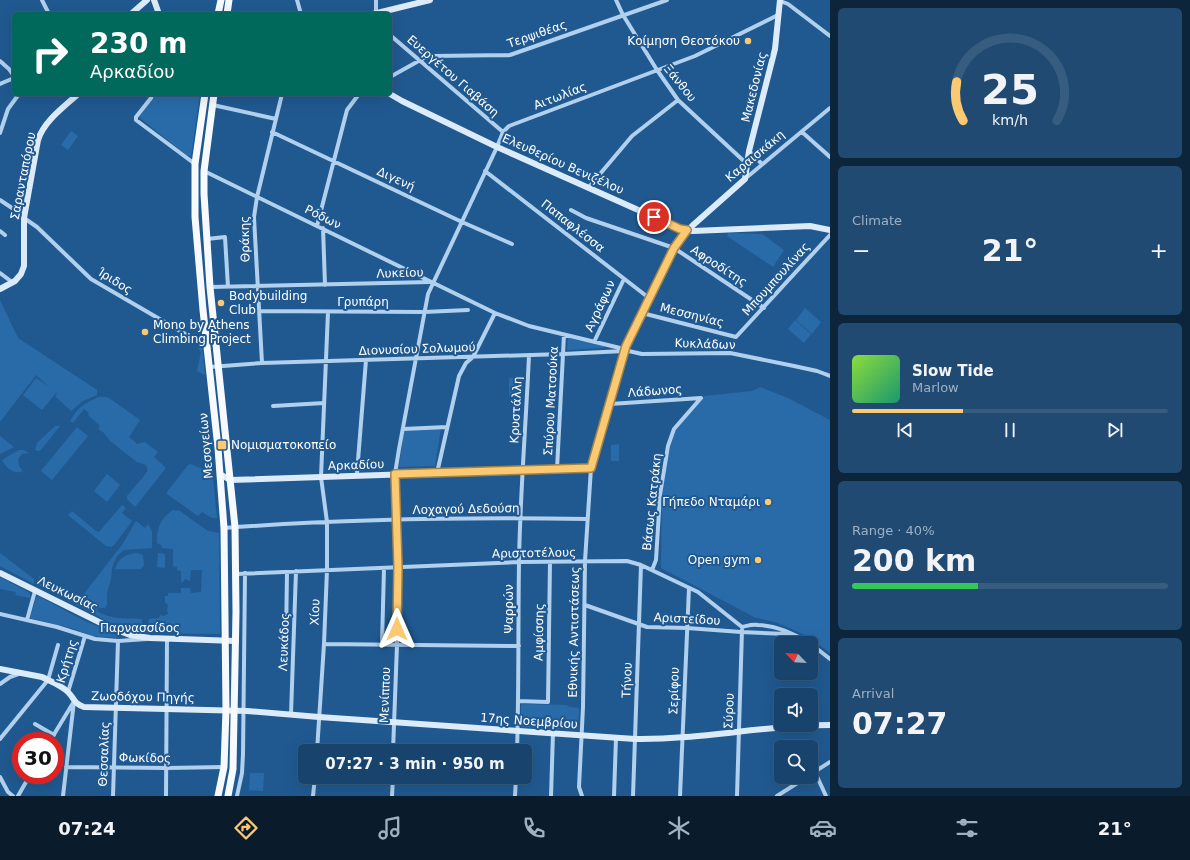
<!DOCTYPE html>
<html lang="en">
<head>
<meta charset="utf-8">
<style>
	:root { --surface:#18436c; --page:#214a72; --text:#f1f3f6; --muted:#9fb0c2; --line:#365c7f; --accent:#fac971 }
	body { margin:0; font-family:"DejaVu Sans",sans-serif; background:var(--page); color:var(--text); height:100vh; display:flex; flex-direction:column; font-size:15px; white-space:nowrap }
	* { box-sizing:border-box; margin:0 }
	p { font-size:13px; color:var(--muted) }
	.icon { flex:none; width:22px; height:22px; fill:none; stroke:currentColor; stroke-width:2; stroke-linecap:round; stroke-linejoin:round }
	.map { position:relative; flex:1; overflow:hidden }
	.details { display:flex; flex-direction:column; gap:8px; padding:8px; background:#0d253b; width:360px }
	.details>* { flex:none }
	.guide { position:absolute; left:12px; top:12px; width:380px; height:84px; border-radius:6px; box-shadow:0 4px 16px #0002,0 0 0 1px var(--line); background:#00695c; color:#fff; overflow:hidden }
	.needle { width:26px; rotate:295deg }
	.tools { position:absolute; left:774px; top:636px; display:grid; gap:8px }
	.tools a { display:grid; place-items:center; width:44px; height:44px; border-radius:6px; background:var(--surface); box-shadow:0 4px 16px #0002,0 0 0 1px var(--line); font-size:20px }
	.speed { position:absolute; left:12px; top:732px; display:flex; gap:8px; font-size:20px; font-weight:700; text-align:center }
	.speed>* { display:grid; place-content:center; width:52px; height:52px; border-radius:50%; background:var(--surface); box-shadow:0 4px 16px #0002,0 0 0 1px var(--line); line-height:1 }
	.speed .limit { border:6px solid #d22; background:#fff; color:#111 }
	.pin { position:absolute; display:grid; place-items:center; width:34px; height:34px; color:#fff; margin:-17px; border:2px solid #fff; border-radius:50%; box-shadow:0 1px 4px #0007 }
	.me { position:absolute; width:44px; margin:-22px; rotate:0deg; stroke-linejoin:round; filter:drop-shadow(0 0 3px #0008) }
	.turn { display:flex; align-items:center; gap:14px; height:84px; padding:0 12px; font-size:18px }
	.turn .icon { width:52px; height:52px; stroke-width:2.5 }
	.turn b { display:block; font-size:28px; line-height:34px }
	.big { font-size:30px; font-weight:600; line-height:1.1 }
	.details .widget { flex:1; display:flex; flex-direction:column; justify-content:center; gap:6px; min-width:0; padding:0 14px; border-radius:6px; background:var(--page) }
	.details .dial { align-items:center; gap:0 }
	.dial svg { height:104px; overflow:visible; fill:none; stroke:var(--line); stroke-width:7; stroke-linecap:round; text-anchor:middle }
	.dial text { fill:var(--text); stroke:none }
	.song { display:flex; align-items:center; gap:12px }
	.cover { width:48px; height:48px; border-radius:6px; background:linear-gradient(135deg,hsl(90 70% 55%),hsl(160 70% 35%)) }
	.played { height:4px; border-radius:2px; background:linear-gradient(90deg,var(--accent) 35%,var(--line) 35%) }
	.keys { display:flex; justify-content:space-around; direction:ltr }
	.heat { display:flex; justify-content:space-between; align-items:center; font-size:22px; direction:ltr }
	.charge { height:6px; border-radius:3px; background:linear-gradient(90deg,#34c759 40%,var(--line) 0) }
	.trip { position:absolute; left:298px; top:744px; width:234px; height:40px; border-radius:6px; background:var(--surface); box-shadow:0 4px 16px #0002,0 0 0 1px var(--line); font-weight:600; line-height:40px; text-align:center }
	.menu { display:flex; height:64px; justify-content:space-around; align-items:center; background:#0a1b2b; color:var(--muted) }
	.menu .icon { width:28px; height:28px }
	.menu .selected { color:var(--accent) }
	.menu b { font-size:18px; color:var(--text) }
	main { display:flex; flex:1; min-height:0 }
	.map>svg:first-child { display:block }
</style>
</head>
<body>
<main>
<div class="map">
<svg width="830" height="796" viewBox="0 0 830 796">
	<rect width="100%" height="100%" fill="#205990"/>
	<path fill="#296ba9" d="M154,94H200L191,156L186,155L139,117Z
		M71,131L78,136L68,150L61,145Z
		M728,233L762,234L784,250L773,267L727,236Z
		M0,300L18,338L97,390V395L83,401L71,411L55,396L57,394L56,393L42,410L23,395L36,378L49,387L36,375L0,422Z
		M805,308L821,322L812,334L796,320Z
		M795,320L811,334L804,343L788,329Z
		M568,338L604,346V348L567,350Z
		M200,345L202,347L205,375L197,371L201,352L198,348Z
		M509,378H520V397H509Z
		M760,387L788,398L830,420V653L807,636L778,623L754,617L661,568L662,497L669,451L676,430L704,396L752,391Z
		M98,397H105L109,398L140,420L129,437L137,444L145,442L158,452L154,457L166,468L135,507L127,499V496C130,492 146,474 147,472C148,469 147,468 146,465L137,462L110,441L104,433L98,429L100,426L88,415L89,413L84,409L73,423L70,421C81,404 82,406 98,397Z
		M55,426H60L41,450L39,451L35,450L37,443Z
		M77,427L88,436L52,480L41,471Z
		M441,428L435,466L399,467L404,431Z
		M0,436L14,447L0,454Z
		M619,444V461H611V445Z
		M19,450H24L29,453L22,454L18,459L19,466L23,471C14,475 6,468 2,460Z
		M191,464L200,468L212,469L217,518H212L202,512L198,516L167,494V492L188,465Z
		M107,474L120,485L107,502L94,491Z
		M122,505L126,508L122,513L132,521L115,544L112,547L106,546L68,515L72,511L96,531L99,532Z
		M173,510L180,511L208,531L219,533L220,634L147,633L128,629L111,623L39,585V576L76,604L122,545L136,521L145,528L148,524L152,531V548L124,550L117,556L112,567L111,580L107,592V605L105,608H99L97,611C112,620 125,618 142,619V627H148L149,619L159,618L160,615L164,616L169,613L167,611L168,605L165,602V596H168V593H181V588H190L191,593L201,592L202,570H191L190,581L185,579L183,582H181V571L177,570V567L173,566V549L162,548L161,545L157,543C156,530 161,517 173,510Z
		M0,553L34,579V584L0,566Z
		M137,553L143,555L144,565L141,569H115C119,558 125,554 137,553Z
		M158,553L165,554V568L157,567Z
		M0,577L30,593V598L15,595L16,592L0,589Z
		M38,596L83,620L119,636V637L117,638L92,636L71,628L30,618L36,598Z
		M522,704L566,705L570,707L579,708L578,729L574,730L521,727V706Z
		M250,773H264L263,791L249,790Z"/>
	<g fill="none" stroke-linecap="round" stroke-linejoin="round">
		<path stroke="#b0d0ed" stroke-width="4" d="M42,0L49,14
			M297,0L301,14
			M616,0L623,15L657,70L678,100L747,164
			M780,1L788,4L830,36
			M376,13V0
			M390,35L503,132
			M0,61L9,69L14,76
			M390,77L424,58L432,56L510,55L667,0
			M0,84L14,78
			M152,94L151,98L136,117V120L195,164
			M213,105L276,119
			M272,132L462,222L512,244
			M802,132L830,157
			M0,133L8,109L19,94
			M749,151L762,164
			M204,171L495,313L529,326L620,348L624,350L642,354L730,353L794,366L817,371L830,376
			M485,171L649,298
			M746,178L830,108
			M589,187L632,136L678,100
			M0,200L12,208L25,212
			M571,210L586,218L674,248L764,308
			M24,218L37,227L91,279L199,342L207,343
			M317,226L347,110L359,94
			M323,228L325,285
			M0,231L5,235
			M207,239L225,237L228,287
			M0,273L12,282
			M210,287L430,282
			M259,311L424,312L468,310
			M642,313L736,337L830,235
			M594,342L624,279
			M262,363L254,217L257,197L282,94
			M210,367L262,363L563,354L624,351
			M610,404L701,398
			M273,406L324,403
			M403,429L447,427
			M557,469L564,335
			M357,473L366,360
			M437,473L459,376L466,363L473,357L495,313
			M224,528C345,519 466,517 587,519
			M652,570L656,560L660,495L668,446L674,429L701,398
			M236,574L519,562L627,561L641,565L698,592L742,627C747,626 752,624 758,625C775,625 795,634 809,643
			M585,605L647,627L687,628L741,632L787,634
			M0,614L57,627L95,639L118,641L147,639
			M27,620L35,591
			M286,640L287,572
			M324,644L519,646
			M382,644L384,568
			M811,644L830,659
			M0,684L10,677L21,673
			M68,692L85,636
			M518,701L548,702L550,562
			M291,714L296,571
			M35,724L54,735
			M0,739L48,680L58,645
			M50,741L73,703
			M317,751L324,644L327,570V522L321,477L328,312
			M393,751L397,645L398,567L395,474L399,449L428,294L497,147L503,132L509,126L695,56L778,15
			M517,751C519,689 518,626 519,563C520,494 526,424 529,355
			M14,753L21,757
			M66,767L167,768L224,767
			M815,772L826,796
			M811,774L830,762
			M0,777L8,792L13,796
			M474,777L515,781
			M18,796L30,775
			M63,796L74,701
			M113,796L118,641
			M166,796L167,639
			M237,796L242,773L243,754L245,573
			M313,796L315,777
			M392,796L393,777
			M515,796L516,777
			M551,796L553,733
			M582,796L579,787L583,707L585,561L591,468
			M614,796L616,738
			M633,796L641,565
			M680,796L689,588
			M737,796L742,630
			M777,796L807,777"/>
		<path stroke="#dcebfa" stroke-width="6" d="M154,0L159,14
			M131,14L147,0
			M373,14L430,0
			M390,94L402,101L497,147L683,230L693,231L810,226L830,230
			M0,289L15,281L21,274L24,266V218L38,140C44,121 64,107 78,94
			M220,474L230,480L591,468L626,346L674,248L684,234L692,226L745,179L749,151L775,49L780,0
			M0,573L109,627L130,635L150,638L236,641
			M0,669L42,677C50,681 61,685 68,692C75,699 73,703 84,707L247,711L319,717L635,739C701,740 765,725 830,725"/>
		<path stroke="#f6faff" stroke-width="7" d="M218,14L221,0
			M227,14L229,0
			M205,94L195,164V217L203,310L218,448L224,528L226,710L224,767L218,796
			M214,94L204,171V194L210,287L235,527L236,612L233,769L228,796"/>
	</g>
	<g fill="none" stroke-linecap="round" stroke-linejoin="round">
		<defs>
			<path id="route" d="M397,629L398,567L395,474L591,468L626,346L674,248L687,230L680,229L654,217"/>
		</defs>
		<use href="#route" stroke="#a28349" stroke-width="10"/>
		<use href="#route" stroke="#fac971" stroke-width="7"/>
	</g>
	<g fill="#fac971" stroke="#205990" stroke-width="1.5">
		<circle cx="748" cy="41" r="4"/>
		<circle cx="221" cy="303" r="4"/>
		<circle cx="145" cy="332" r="4"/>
		<rect x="217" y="440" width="10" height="10" rx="2"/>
		<circle cx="768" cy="502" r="4"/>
		<circle cx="758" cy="560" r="4"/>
	</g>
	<g text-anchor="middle" stroke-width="4" stroke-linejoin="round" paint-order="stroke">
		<g font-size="12" fill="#fff" stroke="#205990">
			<text transform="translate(537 34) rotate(-19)" y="4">Τερψιθέας</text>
			<text transform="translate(453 76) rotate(41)" y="4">Ευεργέτου Γιαβάση</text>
			<text transform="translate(680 83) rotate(51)" y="4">Ξάνθου</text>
			<text transform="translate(754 87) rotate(-76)" y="4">Μακεδονίας</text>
			<text transform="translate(560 96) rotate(-21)" y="4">Αιτωλίας</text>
			<text transform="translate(755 156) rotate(-40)" y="4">Καραισκάκη</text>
			<text transform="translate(563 164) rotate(24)" y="4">Ελευθερίου Βενιζέλου</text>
			<text transform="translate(23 176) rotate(-79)" y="4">Σαρανταπόρου</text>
			<text transform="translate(396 179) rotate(25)" y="4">Διγενή</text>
			<text transform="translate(323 217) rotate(26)" y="4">Ρόδων</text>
			<text transform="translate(573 226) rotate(38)" y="4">Παπαφλέσσα</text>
			<text transform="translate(245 239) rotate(-91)" y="4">Θράκης</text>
			<text transform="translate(719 266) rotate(33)" y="4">Αφροδίτης</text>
			<text transform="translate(400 273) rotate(-2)" y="4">Λυκείου</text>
			<text transform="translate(776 279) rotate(-48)" y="4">Μπουμπουλίνας</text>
			<text transform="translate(115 281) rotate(32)" y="4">Ίριδος</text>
			<text x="363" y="306">Γρυπάρη</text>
			<text transform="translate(600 306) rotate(-65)" y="4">Αγράφων</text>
			<text transform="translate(692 315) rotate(14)" y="4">Μεσσηνίας</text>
			<text transform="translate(705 344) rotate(2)" y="4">Κυκλάδων</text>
			<text transform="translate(417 349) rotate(-2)" y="4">Διονυσίου Σολωμού</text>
			<text transform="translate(655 391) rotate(-4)" y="4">Λάδωνος</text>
			<text transform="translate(551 401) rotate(-87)" y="4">Σπύρου Ματσούκα</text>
			<text transform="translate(516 410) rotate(-87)" y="4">Κρυστάλλη</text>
			<text transform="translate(206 446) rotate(-95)" y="4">Μεσογείων</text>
			<text transform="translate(356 465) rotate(-2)" y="4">Αρκαδίου</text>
			<text transform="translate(652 502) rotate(-84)" y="4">Βάσως Κατράκη</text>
			<text transform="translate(466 509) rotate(-1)" y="4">Λοχαγού Δεδούση</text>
			<text transform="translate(534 553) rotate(-1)" y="4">Αριστοτέλους</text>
			<text transform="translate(68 594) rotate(26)" y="4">Λευκωσίας</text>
			<text transform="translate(509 609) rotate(-90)" y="4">Ψαρρών</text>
			<text transform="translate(315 612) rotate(-88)" y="4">Χίου</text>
			<text transform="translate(687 619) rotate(3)" y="4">Αριστείδου</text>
			<text x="140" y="632">Παρνασσίδος</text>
			<text transform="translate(539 632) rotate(-89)" y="4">Αμφίσσης</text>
			<text transform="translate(574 632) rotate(-89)" y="4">Εθνικής Αντιστάσεως</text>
			<text transform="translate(284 642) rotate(-88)" y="4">Λευκάδος</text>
			<text transform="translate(67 661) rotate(-73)" y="4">Κρήτης</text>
			<text transform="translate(627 680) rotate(-88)" y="4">Τήνου</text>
			<text transform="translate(674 691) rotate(-88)" y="4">Σερίφου</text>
			<text transform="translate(385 695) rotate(-88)" y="4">Μενίππου</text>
			<text transform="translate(143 697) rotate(1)" y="4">Ζωοδόχου Πηγής</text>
			<text transform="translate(729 711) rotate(-88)" y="4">Σύρου</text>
			<text transform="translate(529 721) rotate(4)" y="4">17ης Νοεμβρίου</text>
			<text transform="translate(104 754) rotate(-88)" y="4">Θεσσαλίας</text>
			<text transform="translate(145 758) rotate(1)" y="4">Φωκίδος</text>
		</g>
		<g font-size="12" fill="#fff" stroke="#205990" text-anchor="end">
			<text x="740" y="45">Κοίμηση Θεοτόκου</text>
			<text x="229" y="300" text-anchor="start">Bodybuilding<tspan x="229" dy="14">Club</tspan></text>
			<text x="153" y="329" text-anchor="start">Mono by Athens<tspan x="153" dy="14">Climbing Project</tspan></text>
			<text x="231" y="449" text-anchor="start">Νομισματοκοπείο</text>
			<text x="760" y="506">Γήπεδο Νταμάρι</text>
			<text x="750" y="564">Open gym</text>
		</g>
	</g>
</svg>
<div class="tools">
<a><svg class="needle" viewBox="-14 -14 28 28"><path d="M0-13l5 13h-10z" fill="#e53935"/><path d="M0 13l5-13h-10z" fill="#9fb0c2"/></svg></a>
<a><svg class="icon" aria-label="sound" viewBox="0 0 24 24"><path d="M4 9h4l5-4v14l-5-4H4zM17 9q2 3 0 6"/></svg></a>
<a><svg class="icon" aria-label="search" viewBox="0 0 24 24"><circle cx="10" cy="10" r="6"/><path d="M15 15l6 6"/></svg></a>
</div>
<div class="speed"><div class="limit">30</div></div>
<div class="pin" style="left:654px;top:217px;background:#d93025"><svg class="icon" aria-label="arrive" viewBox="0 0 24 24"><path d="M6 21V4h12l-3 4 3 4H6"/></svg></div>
<svg class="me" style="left:397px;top:629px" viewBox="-20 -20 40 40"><path d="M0-17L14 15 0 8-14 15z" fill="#fac971" stroke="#fff" stroke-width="4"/></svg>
<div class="trip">07:27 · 3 min · 950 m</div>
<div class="guide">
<div class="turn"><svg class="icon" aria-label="right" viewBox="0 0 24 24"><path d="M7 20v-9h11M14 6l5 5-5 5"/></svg><div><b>230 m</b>Αρκαδίου</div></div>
</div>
</div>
<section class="details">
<div class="widget dial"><svg viewBox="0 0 100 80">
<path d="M14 69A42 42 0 1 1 86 69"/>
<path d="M14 69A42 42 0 0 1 9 39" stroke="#fac971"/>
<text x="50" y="56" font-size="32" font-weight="700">25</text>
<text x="50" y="72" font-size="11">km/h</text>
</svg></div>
<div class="widget"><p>Climate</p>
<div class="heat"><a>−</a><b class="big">21°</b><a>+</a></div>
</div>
<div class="widget">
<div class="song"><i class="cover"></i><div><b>Slow Tide</b><p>Marlow</p></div></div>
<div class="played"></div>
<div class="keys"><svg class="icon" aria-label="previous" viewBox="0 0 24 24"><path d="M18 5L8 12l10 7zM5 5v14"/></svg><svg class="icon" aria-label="pause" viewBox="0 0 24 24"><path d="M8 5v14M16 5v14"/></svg><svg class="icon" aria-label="next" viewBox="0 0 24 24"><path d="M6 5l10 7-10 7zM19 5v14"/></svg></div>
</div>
<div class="widget"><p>Range · 40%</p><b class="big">200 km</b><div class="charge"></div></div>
<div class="widget"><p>Arrival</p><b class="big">07:27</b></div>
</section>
</main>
<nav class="menu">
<b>07:24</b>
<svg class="icon selected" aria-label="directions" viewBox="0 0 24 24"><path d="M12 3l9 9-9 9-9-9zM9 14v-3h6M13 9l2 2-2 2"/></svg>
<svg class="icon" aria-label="music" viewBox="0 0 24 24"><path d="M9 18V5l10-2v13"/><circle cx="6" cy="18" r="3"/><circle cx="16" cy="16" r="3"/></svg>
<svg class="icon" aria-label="phone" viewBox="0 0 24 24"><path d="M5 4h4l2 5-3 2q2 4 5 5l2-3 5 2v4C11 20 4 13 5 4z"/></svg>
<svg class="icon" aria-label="climate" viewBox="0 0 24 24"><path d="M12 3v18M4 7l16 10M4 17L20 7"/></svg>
<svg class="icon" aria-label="car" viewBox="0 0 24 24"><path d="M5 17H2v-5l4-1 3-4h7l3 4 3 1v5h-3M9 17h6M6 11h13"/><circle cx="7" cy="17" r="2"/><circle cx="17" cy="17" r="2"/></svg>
<svg class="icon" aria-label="filters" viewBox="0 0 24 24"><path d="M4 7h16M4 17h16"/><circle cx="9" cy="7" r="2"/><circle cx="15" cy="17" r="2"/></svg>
<b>21°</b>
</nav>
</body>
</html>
